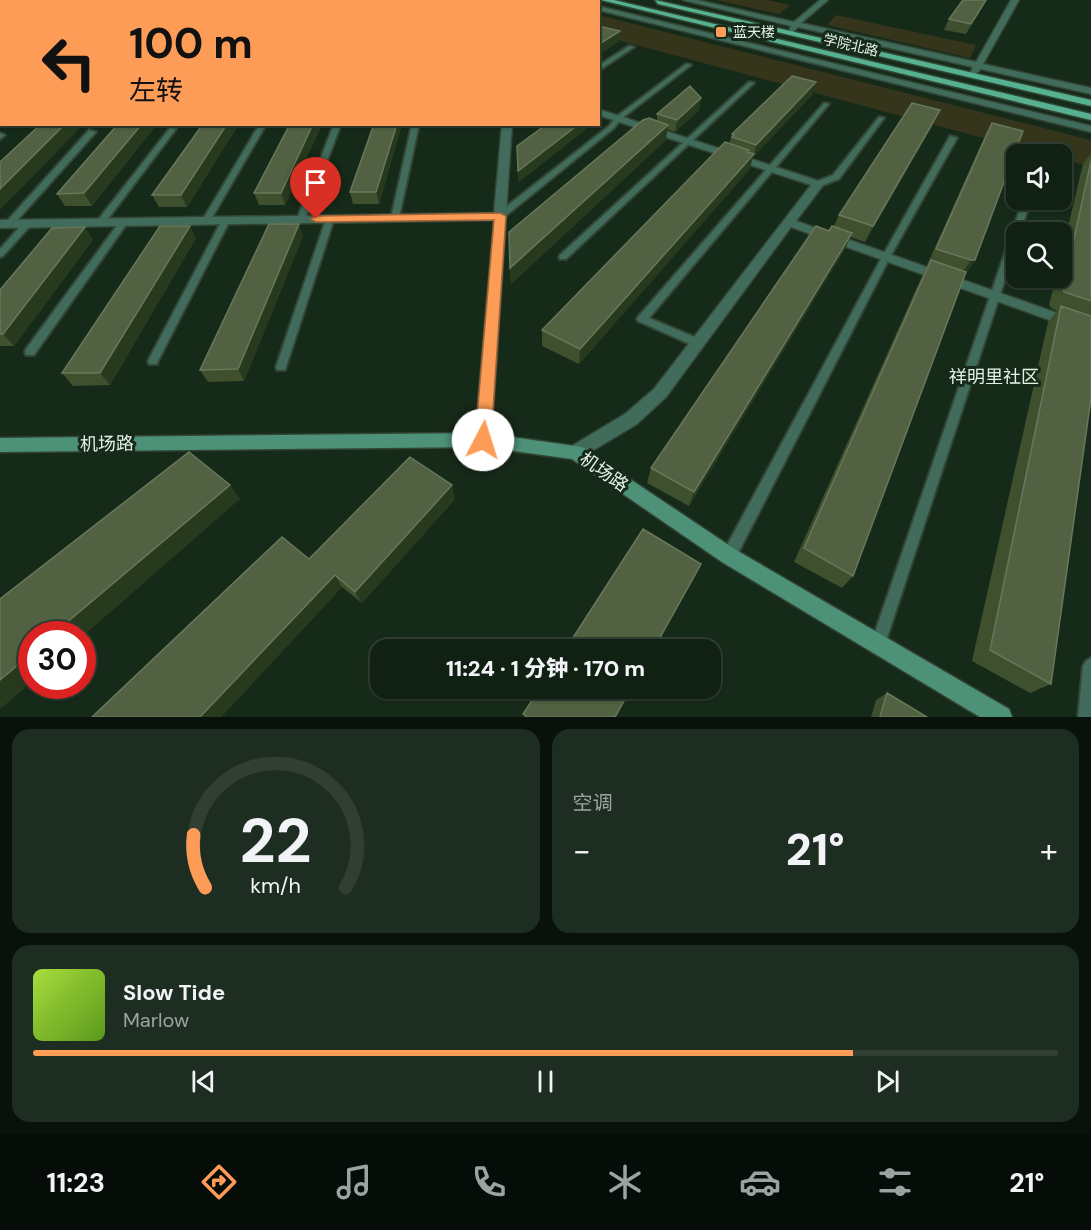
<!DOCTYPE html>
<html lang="zh">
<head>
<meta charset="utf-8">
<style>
	:root { --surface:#102013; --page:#1e2d21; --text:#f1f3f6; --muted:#9ca3a0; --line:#303e33; --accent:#fd9c56 }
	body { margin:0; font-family:"DM Sans","Noto Sans SC",sans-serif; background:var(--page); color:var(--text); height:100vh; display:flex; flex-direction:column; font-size:22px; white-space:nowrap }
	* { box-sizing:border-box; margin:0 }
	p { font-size:20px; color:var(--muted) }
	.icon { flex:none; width:33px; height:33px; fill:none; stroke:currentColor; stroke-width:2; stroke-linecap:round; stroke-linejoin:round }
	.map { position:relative; height:717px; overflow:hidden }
	.details { display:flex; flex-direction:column; gap:12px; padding:12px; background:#09120a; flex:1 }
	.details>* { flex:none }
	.hud { position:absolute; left:0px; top:0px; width:600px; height:126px; box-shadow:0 2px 4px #0004,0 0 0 2px var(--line); background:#fd9c56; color:#111; overflow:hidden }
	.tools { position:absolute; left:1006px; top:144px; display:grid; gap:12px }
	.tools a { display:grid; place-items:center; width:66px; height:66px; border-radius:12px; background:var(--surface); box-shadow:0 2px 4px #0004,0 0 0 2px var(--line); font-size:30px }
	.speed { position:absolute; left:18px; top:621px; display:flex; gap:12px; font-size:30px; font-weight:700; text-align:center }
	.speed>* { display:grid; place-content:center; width:78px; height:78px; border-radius:50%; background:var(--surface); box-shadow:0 2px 4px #0004,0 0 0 2px var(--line); line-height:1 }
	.speed .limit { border:9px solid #d22; background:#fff; color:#111 }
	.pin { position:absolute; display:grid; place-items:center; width:51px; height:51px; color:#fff; margin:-62px -26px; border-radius:50% 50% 50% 0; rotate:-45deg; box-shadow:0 0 6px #0007 }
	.pin .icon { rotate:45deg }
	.me { position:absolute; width:66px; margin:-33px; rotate:5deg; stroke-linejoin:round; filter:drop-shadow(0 0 4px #0008) }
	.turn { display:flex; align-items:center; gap:21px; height:126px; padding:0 30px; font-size:27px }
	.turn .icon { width:78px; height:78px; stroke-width:2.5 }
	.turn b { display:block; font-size:42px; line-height:51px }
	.big { font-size:45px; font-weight:800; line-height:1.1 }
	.details .card { flex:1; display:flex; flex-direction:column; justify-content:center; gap:9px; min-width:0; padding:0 21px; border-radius:18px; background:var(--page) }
	.details .dial { align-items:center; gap:0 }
	.dial svg { height:156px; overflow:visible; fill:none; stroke:var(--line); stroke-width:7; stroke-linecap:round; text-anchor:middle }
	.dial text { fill:var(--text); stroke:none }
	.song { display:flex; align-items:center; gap:18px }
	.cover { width:72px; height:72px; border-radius:9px; background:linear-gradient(135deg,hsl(80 70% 55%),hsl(90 70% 35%)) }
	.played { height:6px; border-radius:3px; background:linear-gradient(90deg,var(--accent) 80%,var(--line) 80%) }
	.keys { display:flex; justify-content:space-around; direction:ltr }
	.heat { display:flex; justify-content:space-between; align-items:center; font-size:33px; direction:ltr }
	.details .tiles { flex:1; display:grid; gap:12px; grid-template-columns:1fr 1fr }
	.card:last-child { grid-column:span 2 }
	.trip { position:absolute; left:370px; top:639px; width:351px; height:60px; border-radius:18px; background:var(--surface); box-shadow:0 2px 4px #0004,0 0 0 2px var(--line); font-weight:800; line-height:60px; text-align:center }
	.tab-bar { display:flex; height:96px; justify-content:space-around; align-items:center; background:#060d08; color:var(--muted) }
	.tab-bar .icon { width:42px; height:42px }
	.tab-bar .on { color:var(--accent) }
	.tab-bar b { font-size:27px; color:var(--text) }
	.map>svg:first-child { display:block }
</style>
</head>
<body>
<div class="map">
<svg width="1091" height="717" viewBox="0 0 1091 717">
	<rect width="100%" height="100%" fill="#162a19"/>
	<path fill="#34351a" d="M716,0H767L790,5L779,14Z
		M598,15L1091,140V167L1062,159V154H1043L599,35Z
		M836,15L976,45L970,58L827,25Z"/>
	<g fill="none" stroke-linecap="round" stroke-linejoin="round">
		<defs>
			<path id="lane" d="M383,0H390L381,2Z
				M629,46L634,47L598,71V66Z
				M686,64L691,65L621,119L614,128L503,218H497V214L609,126L616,117Z
				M749,82L754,83L566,259H560L559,257L560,255Z
				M824,103L829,104L649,318L702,340L703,343L702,346H694L638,321L637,319L638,317Z
				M879,117L884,118L839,179L821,186H815V182L833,175Z
				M334,124H341L305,219L304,221H298L297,219Z
				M412,124H419L399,218L395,221L391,218Z
				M258,127L264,128L210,221L206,224L203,223L202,221Z
				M170,128L176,129L104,224H98V220Z
				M89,130L96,132L13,225H7V221Z
				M0,133L5,135L0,139Z
				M950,136L957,138L890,257L734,561L729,562L724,561L722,556L724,551L882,257Z
				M1023,200H1031L1020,232H1017V243L885,644L883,649L878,651L873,649L871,644Z
				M330,216L334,219L286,367L285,370H277L276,367L326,219Z
				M226,217L230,220L158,361L157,364H149L148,361L222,220Z
				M124,219L128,222L34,355H26L25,352L26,349L121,220Z
				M27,221L31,224L30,226L3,256L0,257V249L24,222Z
				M1091,658V717H1078L1083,666L1086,661Z"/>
			<path id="street" d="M564,0L577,2H565Z
				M683,0H697L794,22L820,0H828L801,23L976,62L1011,0H1019L983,64L1091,88V94L981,69L974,76L970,73L973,67L798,27L793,32L789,30L791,26Z
				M598,6L1091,126V132L598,10Z
				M598,109L822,182L824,184L796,221L1091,325V335L791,227L666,397L637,424L582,457L576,459L570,457L567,452L570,447L625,414L654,389L811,185L598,115Z
				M502,124H512L491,440L489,445L483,447L477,445L475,440L494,220L0,228V220L494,213Z"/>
			<path id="secondary" d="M142,0H152L140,2Z
				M170,0H180L168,2Z
				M0,55H2V61H0Z
				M483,433L582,447L736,550L1009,709L1012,717H980L722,562L572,459L483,447L0,452V438Z"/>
			<path id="primary" d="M601,0H614L1091,114V120Z
				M655,0L1091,100V106L658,4Z"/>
		</defs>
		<use href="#lane" stroke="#334635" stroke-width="4"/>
		<use href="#street" stroke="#334635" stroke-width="3"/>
		<use href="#secondary" stroke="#334635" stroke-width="3"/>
		<use href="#primary" stroke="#334635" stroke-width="3"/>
		<use href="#lane" fill="#416b5a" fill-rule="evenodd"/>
		<use href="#street" fill="#416b5a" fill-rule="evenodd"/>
		<use href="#secondary" fill="#4d9278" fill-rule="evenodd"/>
		<use href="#primary" fill="#55b18f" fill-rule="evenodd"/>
	</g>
	<path fill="#3f502e" d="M987,0L966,34L944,30L949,19Z
		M813,94L753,157L749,170L579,364L542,346V330L729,144L732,134Z
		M701,98L699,110L675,132L667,129L666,140L511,284L510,268L657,121V114Z
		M992,123L975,260L965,275L853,576L842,588L794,562L922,276L928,265H927L984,138Z
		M118,124H157L92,206H65L57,194Z
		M203,124H239L187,207H159L152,195Z
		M290,124H322L285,205H259L254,193Z
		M374,124H402L379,204H353L350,192Z
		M933,125L865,242L850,237L845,249L689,506L647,483L651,468L829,231L834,226L839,215Z
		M1091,153V398L1051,684L1030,693L972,661L1048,322L1057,311L1051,308L1049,305L1056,278H1062V252L1083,164Z
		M303,236L244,381L208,382L200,370Z
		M196,238L110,385L73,386L62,373Z
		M93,240L14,346H0V290Z
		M455,499L362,603L342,587L221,717H92L309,559Z
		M887,693L927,717H871L876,700Z"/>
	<path fill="#273a1d" d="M331,0H358L354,2H327Z
		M986,0H987L966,34L971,24Z
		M620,31L619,42L598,55V45Z
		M816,82L813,94L753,157L756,145Z
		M701,98L699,110L675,132L677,120Z
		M940,110L933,125L865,242L873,226Z
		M65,124H84L0,210V189Z
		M142,124H157L92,206L84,193Z
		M227,124H239L187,207L181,195Z
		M313,124H322L285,205L281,193Z
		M397,124H402L379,204L376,192Z
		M579,124H593L518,183V171Z
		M668,125L666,140L511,284L510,268Z
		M749,150L745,163L754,154L749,170L579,364L580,349Z
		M299,224L303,236L244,381L238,369Z
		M190,226L196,238L110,385L100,373Z
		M85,227L93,240L14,346L3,334Z
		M852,233L845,249L689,506L694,492Z
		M971,260H975L964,276H960Z
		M230,485L240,499L82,637V634H53Z
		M452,485L455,499L362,603L355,592Z
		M701,564L695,577L654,650H653Z
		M335,575L342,587L221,717H200Z
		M32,653V682L0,709V680Z
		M631,688H633L616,717H615Z"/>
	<path fill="#516141" stroke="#68785b" stroke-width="1.5" d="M227,0H331L327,2H223Z
		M963,0H986L971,24L949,19Z
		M598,26L620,31L598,45Z
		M792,76L816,82L756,145L732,137L734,135L732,134Z
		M690,86L701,98L677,120L657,114Z
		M912,103L940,110L873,226L839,215Z
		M649,118L668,125L510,268L509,232L643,120Z
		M992,123L1023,131L975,260H971L936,249Z
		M41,124H65L0,189V162Z
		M118,124H142L84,193L57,194Z
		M203,124H227L181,195H152Z
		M290,124H313L281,193H254Z
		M374,124H397L376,192H350Z
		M547,124H579L518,171L517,146Z
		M725,142L749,150L747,152L754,154L580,349L542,330Z
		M1091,161V301L1064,292L1063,289Z
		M269,224H299L238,369L200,370Z
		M160,226H190L100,373H62Z
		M816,226L829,231L832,226L852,233L694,492L651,468Z
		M85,227L3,334H0V290L52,228Z
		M931,260L966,272L853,576L804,548Z
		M1061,306L1091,316V398L1051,684L990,650Z
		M189,452L230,485L53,634H32V653L0,680V599Z
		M410,457L452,485L355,592L335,575L200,717H92L282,537L309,559Z
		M643,529L701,564L653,650H565Z
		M540,688H631L615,717H527L523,714Z
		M887,693L927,717H880Z"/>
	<path fill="#fd9c56" stroke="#a46538" stroke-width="1.5" d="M500,213L506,216L491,440L488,445L483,447L478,445L475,440L494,220L316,222L310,219L316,216Z"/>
	<rect fill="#fd9c56" stroke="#162a19" stroke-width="2" x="715" y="26" width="12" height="12" rx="3"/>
	<g text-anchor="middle" stroke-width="6" stroke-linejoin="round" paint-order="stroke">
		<g font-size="14" fill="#e3f0e4" stroke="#162a19" text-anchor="start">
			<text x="733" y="37">蓝天楼</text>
		</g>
		<g font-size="14" fill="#e3f0e4" stroke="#162a19">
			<text transform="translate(851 45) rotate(13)" y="5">学院北路</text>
		</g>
		<g font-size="18" fill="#e3f0e4" stroke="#162a19">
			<text x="994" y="383">祥明里社区</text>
		</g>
		<g font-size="18" fill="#e3f0e4" stroke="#162a19">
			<text transform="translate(107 444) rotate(-1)" y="6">机场路</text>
			<text transform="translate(604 472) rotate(35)" y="6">机场路</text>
		</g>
	</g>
</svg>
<div class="tools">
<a><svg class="icon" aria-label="sound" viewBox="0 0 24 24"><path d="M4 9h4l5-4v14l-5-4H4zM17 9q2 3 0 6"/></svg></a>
<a><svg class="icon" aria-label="search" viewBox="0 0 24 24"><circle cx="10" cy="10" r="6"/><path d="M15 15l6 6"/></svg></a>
</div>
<div class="speed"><div class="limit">30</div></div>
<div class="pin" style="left:316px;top:219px;background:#d93025"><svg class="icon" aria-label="arrive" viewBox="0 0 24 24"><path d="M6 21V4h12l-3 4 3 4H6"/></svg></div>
<svg class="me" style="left:483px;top:440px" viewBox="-20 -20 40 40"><circle r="19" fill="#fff"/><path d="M0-13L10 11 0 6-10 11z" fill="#fd9c56"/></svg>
<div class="trip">11:24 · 1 分钟 · 170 m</div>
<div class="hud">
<div class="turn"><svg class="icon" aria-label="left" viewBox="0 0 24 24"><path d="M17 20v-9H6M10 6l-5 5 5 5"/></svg><div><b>100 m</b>左转</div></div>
</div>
</div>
<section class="details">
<div class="tiles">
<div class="card dial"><svg viewBox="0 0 100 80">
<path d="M14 69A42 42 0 1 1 86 69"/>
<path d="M14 69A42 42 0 0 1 8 42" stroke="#fd9c56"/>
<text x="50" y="56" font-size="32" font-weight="700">22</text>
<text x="50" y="72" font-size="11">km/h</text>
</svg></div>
<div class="card"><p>空调</p>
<div class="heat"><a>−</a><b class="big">21°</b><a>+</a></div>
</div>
<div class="card">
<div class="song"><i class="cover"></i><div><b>Slow Tide</b><p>Marlow</p></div></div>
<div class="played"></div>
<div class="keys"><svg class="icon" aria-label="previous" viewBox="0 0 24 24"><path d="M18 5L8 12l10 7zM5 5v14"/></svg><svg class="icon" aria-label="pause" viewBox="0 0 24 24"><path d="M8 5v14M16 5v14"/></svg><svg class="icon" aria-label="next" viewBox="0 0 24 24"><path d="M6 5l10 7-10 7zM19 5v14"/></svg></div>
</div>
</div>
</section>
<nav class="tab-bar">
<b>11:23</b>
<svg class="icon on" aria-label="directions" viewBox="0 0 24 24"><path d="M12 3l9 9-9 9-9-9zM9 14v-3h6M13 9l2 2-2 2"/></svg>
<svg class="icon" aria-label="music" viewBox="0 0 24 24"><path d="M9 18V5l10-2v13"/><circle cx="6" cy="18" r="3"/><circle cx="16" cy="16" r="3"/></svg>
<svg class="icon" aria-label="phone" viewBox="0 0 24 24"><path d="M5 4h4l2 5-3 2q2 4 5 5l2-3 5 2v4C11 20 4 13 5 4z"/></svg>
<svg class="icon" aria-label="climate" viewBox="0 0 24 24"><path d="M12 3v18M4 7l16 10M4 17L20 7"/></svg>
<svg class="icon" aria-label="car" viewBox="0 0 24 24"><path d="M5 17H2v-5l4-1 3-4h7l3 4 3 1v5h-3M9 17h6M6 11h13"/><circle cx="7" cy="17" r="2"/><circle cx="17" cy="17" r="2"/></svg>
<svg class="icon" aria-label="filters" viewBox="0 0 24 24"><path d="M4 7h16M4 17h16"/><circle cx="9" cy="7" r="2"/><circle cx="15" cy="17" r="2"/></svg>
<b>21°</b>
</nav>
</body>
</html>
